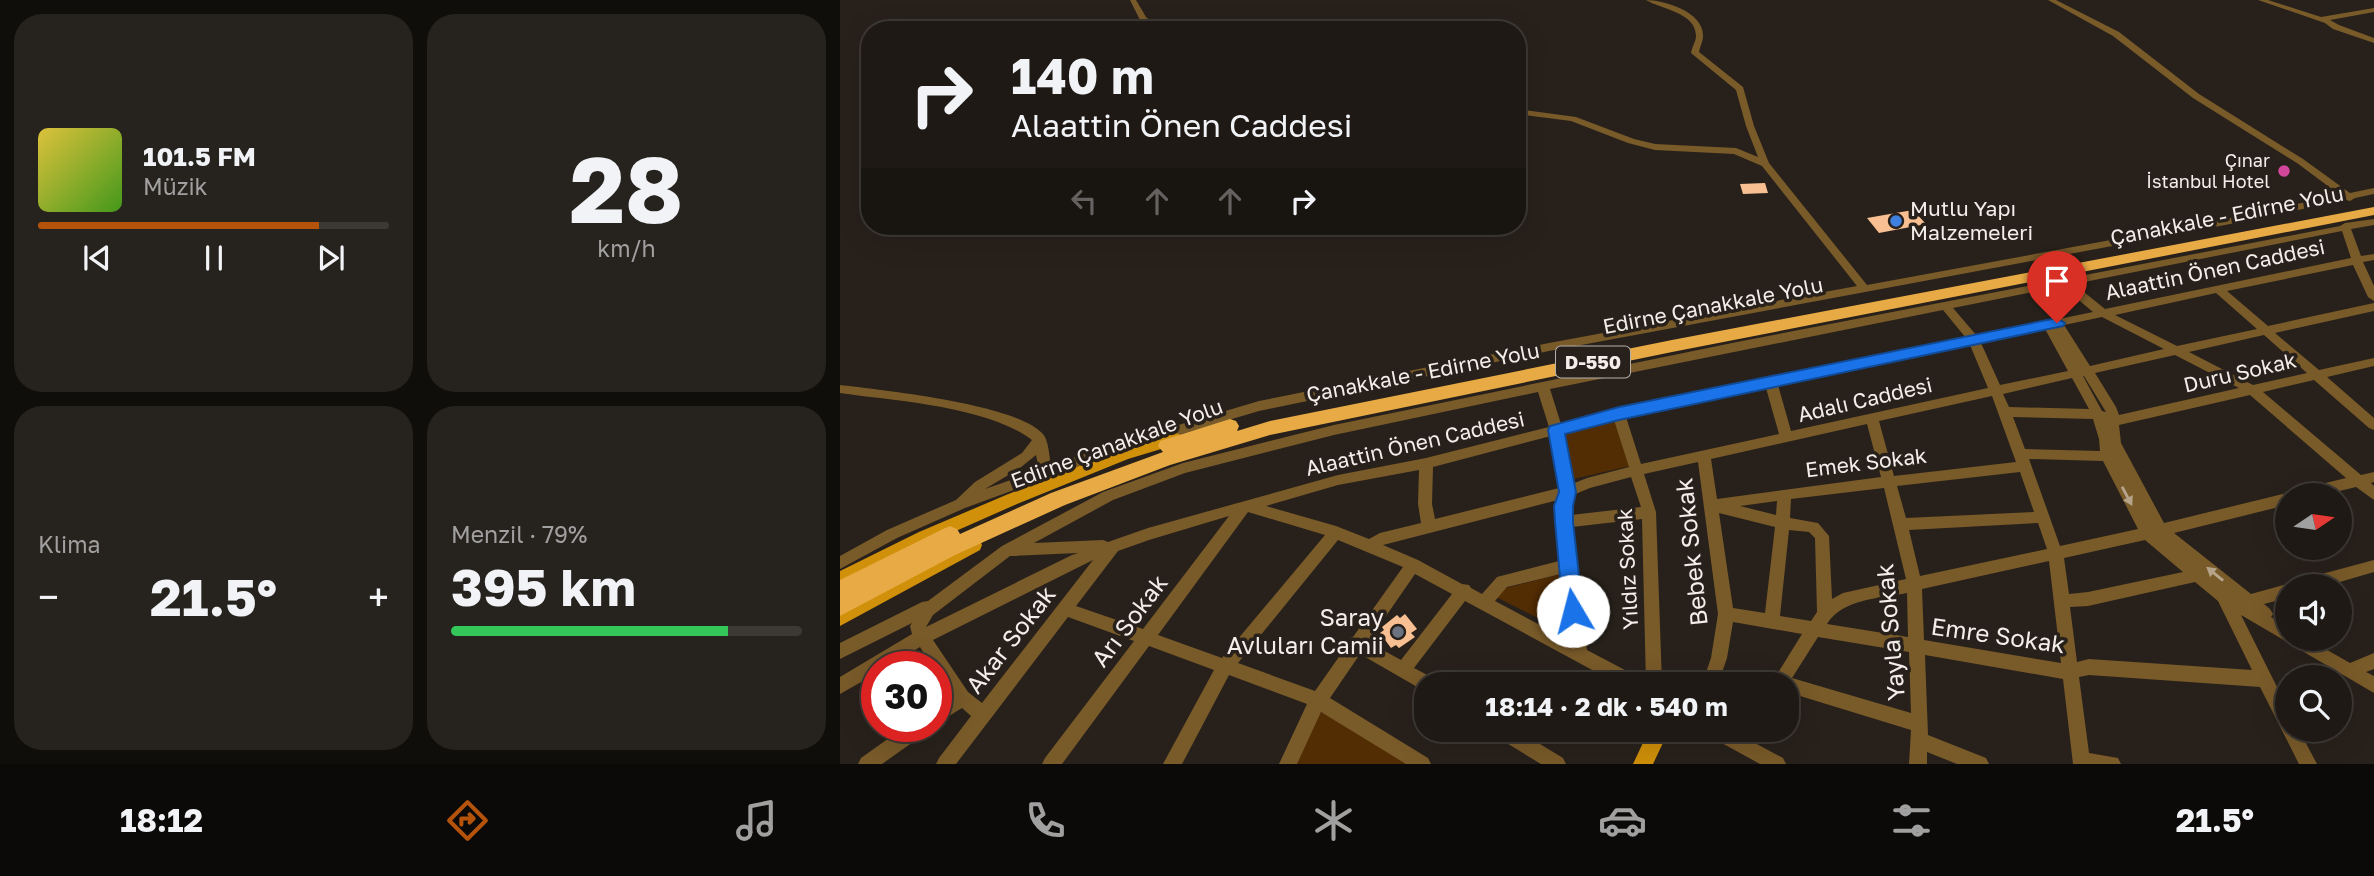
<!DOCTYPE html>
<html lang="tr">
<head>
<meta charset="utf-8">
<style>
	:root { --surface:#1e1914; --page:#26221d; --text:#f1f3f6; --muted:#a1a0a0; --line:#3c3834; --accent:#b45309 }
	body { margin:0; font-family:"Golos Text",sans-serif; background:var(--page); color:var(--text); height:100vh; display:flex; flex-direction:column; font-size:26px; white-space:nowrap }
	* { box-sizing:border-box; margin:0 }
	p { font-size:23px; color:var(--muted) }
	.icon { flex:none; width:38px; height:38px; fill:none; stroke:currentColor; stroke-width:2; stroke-linecap:round; stroke-linejoin:round }
	.map { position:relative; flex:1; overflow:hidden }
	.details { display:flex; flex-direction:column; gap:14px; padding:14px; background:#100e0b; width:840px }
	.details>* { flex:none }
	.top-card { position:absolute; left:21px; top:21px; width:665px; height:214px; border-radius:28px; box-shadow:0 7px 28px #0002,0 0 0 2px var(--line); background:#1e1914; color:var(--text); overflow:hidden }
	.needle { width:46px; rotate:77deg }
	.buttons { position:absolute; left:1435px; top:483px; display:grid; gap:14px }
	.buttons a { display:grid; place-items:center; width:77px; height:77px; border-radius:50%; background:var(--surface); box-shadow:0 7px 28px #0002,0 0 0 2px var(--line); font-size:35px }
	.speed { position:absolute; left:21px; top:651px; display:flex; gap:14px; font-size:35px; font-weight:700; text-align:center }
	.speed>* { display:grid; place-content:center; width:91px; height:91px; border-radius:50%; background:var(--surface); box-shadow:0 7px 28px #0002,0 0 0 2px var(--line); line-height:1 }
	.speed .limit { border:10px solid #d22; background:#fff; color:#111 }
	.pin { position:absolute; display:grid; place-items:center; width:60px; height:60px; color:#fff; margin:-72px -30px; border-radius:50% 50% 50% 0; rotate:-45deg; box-shadow:0 0 7px #0007 }
	.pin .icon { rotate:45deg }
	.me { position:absolute; width:77px; margin:-38px; rotate:352deg; stroke-linejoin:round; filter:drop-shadow(0 0 5px #0008) }
	.turn { display:flex; align-items:center; gap:24px; height:147px; padding:0 35px; font-size:32px }
	.turn .icon { width:91px; height:91px; stroke-width:2.5 }
	.turn b { display:block; font-size:49px; line-height:60px }
	.lanes { display:flex; align-items:center; height:66px; padding:0 35px; background:#0003; justify-content:center; gap:35px; direction:ltr }
	.lanes .off { opacity:.35 }
	.big { font-size:52px; font-weight:700; line-height:1.1 }
	.details .tile { flex:1; display:flex; flex-direction:column; justify-content:center; gap:10px; min-width:0; padding:0 24px; border-radius:28px; background:var(--page) }
	.details .dial { align-items:center; gap:0 }
	.dial b { font-size:91px; line-height:1 }
	.song { display:flex; align-items:center; gap:21px }
	.cover { width:84px; height:84px; border-radius:10px; background:linear-gradient(135deg,hsl(50 70% 55%),hsl(100 70% 35%)) }
	.played { height:7px; border-radius:4px; background:linear-gradient(90deg,var(--accent) 80%,var(--line) 80%) }
	.keys { display:flex; justify-content:space-around; direction:ltr }
	.heat { display:flex; justify-content:space-between; align-items:center; font-size:38px; direction:ltr }
	.charge { height:10px; border-radius:5px; background:linear-gradient(90deg,#34c759 79%,var(--line) 0) }
	.details .tiles { flex:1; display:grid; gap:14px; grid-template-columns:repeat(2,1fr) }
	.trip { position:absolute; left:574px; top:672px; width:385px; height:70px; border-radius:28px; background:var(--surface); box-shadow:0 7px 28px #0002,0 0 0 2px var(--line); font-weight:700; line-height:70px; text-align:center }
	.tabs { display:flex; height:112px; justify-content:space-around; align-items:center; background:#0c0a08; color:var(--muted) }
	.tabs .icon { width:49px; height:49px }
	.tabs .active { color:var(--accent) }
	.tabs b { font-size:32px; color:var(--text) }
	main { display:flex; flex:1; min-height:0 }
	.map>svg:first-child { display:block }
</style>
</head>
<body>
<main>
<section class="details">
<div class="tiles">
<div class="tile">
<div class="song"><i class="cover"></i><div><b>101.5 FM</b><p>Müzik</p></div></div>
<div class="played"></div>
<div class="keys"><svg class="icon" aria-label="previous" viewBox="0 0 24 24"><path d="M18 5L8 12l10 7zM5 5v14"/></svg><svg class="icon" aria-label="pause" viewBox="0 0 24 24"><path d="M8 5v14M16 5v14"/></svg><svg class="icon" aria-label="next" viewBox="0 0 24 24"><path d="M6 5l10 7-10 7zM19 5v14"/></svg></div>
</div>
<div class="tile dial"><b>28</b><p>km/h</p></div>
<div class="tile"><p>Klima</p>
<div class="heat"><a>−</a><b class="big">21.5°</b><a>+</a></div>
</div>
<div class="tile"><p>Menzil · 79%</p><b class="big">395 km</b><div class="charge"></div></div>
</div>
</section>
<div class="map">
<svg width="1534" height="764" viewBox="0 0 1534 764">
	<rect width="100%" height="100%" fill="#28211b"/>
	<path fill="#522c02" d="M773,422L777,423L790,466L734,479L724,434Z
		M722,574L731,630L728,633L656,597L666,588Z
		M487,711L571,764H454L474,715Z"/>
	<path fill="#f8c092" d="M925,183L928,193L903,194L900,184Z
		M1073,210L1086,224L1039,233L1027,218Z
		M565,614L577,629L571,633L575,637L559,648L556,645L551,648L540,633L544,630L542,627L557,615L560,618Z"/>
	<g fill="none" stroke-linecap="round" stroke-linejoin="round">
		<path fill="#795a29" fill-rule="evenodd" d="M290,0H296L306,17L320,30H312L300,20Z
			M806,0C824,0 864,12 863,36C863,41 860,47 859,52L903,87L914,126L929,163L1027,285L1385,219L1500,195L1457,163L1353,98L1273,36L1208,0H1216L1279,32L1359,94L1463,159L1510,193L1534,188V194L1515,198L1510,201L1506,200L1385,225L709,351L419,411L264,457L125,508L57,538L0,569V556L47,530L116,500L135,482L182,453L192,440C147,406 55,401 0,393V385C42,390 177,404 203,434C209,441 209,457 211,465L261,448L419,401L709,343L1017,286L922,166L894,154L815,150L788,143L731,121L677,114V109L736,117L794,139L815,144L896,148L918,157L906,126L896,90L851,53C852,47 856,41 856,36C856,12 820,9 806,0ZM196,455L199,470L145,489L180,468Z
			M1418,0H1428L1481,17L1534,8V12L1490,20L1499,25L1534,38V43L1493,29L1485,23Z
			M1534,219V225L1511,229L1521,256L1534,254V260L1523,262L1534,286V301L1528,297L1513,265L1387,291L1428,326L1534,303V311L1435,333L1479,370L1534,358V366L1487,377L1534,418V430L1529,428L1474,380L1423,392L1521,475L1534,472V482L1531,483L1534,486V500L1516,487L1483,495H1454L1456,491L1461,489L1506,478L1410,395L1279,425L1281,443L1324,523L1447,493L1452,495H1447V505L1334,533L1411,594L1447,584L1452,586H1447V598L1424,604L1430,609L1433,614L1431,617L1447,627V639H1468L1510,663L1534,653V669L1526,672L1534,676V693L1401,615L1447,707V730H1459L1477,764H1459L1420,687L1249,675L1239,677L1249,753L1278,758L1281,764H1233L1223,679L1085,655L1088,735L1146,758L1149,764H1117L1087,752V764H1069L1071,730L947,692V684H931L962,634L893,622L887,658L878,684H862L871,658L878,614L858,462L804,474L816,512L822,684H806L802,519L732,527L734,566L747,650L800,678L802,684H778L625,601L574,668L593,678L595,684H586V692L520,654L490,698L588,758L591,764H566L481,712L457,764H439L467,704L389,675L342,764H323L374,670L309,646L222,764H202L205,758L294,641L228,617L116,764H96L99,758L131,716L122,708L96,724V706L111,696L96,673V667H92L80,647L47,667H37V673L0,694V677L72,634L70,626L72,623L0,659V643L82,602L88,601L162,546L263,492L343,463L494,425L897,342L1500,226L1505,223ZM1502,231L1511,258L1265,309L1234,284ZM1222,286L1253,312L1137,336L1113,308ZM1376,293L1417,329L1337,346L1275,315ZM1103,310L1126,338L779,409L721,424L710,389ZM1262,317L1324,349L1250,366L1224,325ZM1205,329L1228,371L1160,385L1141,343ZM1424,335L1467,373L1413,385L1349,352ZM1130,345L1148,388L951,431L938,385ZM1335,355L1399,388L1279,415L1276,407L1255,373ZM1243,376H1244L1266,412L1262,411ZM1232,378L1249,409L1169,407L1163,394ZM926,388L939,434L801,464L786,417ZM698,392L709,427L586,458L498,475L308,528L268,542L263,540L194,543L273,500L345,473L494,435ZM1152,396L1176,462L1054,476L1039,421ZM1173,417L1253,419L1259,439L1260,451L1185,449ZM774,420L789,467L747,478L732,484L723,433ZM1027,424L1041,477L877,499L871,459ZM711,436L719,488L595,519L592,504L593,467ZM1189,459L1263,461L1298,529L1220,546ZM579,470L578,504L581,523L540,533L529,539L496,526L426,506L498,485ZM1180,472L1194,512L1066,518L1057,486ZM791,477L801,507L731,515L730,506L733,495L750,488ZM1044,488L1066,579L1003,593L992,599L989,536L978,523L950,518L951,499ZM718,500L716,506L719,561L657,577L642,594L631,588L629,585L622,584L578,560L543,545ZM937,501L936,515L900,506ZM408,512L485,535L382,658L318,635ZM879,513L935,527L925,613L893,608ZM389,516L303,629L236,606L278,551L309,540ZM1198,523L1207,549L1080,576L1069,530ZM949,530L969,532L975,538L977,612L971,621L940,616ZM498,540L563,567L513,637L510,638L508,644L475,691L398,663ZM1305,540L1343,572L1248,592L1229,594L1224,558ZM238,553L232,555L86,627L93,615L170,556ZM253,560L142,703L128,692L93,640ZM1209,561L1221,663L1084,640L1082,589ZM575,574L612,594L561,660L528,642ZM721,574L730,641L655,601L667,587ZM1355,582L1378,601L1412,670L1249,659L1237,662L1230,607L1248,606ZM1067,593L1068,637L987,624C1002,599 1041,598 1067,593ZM978,637L1069,652L1071,713L952,678Z
			M1534,560V572L1486,586H1455L1458,581L1463,579Z
			M66,726H89L87,732L42,764H18L21,758Z
			M652,730H677L723,758L726,764H701L655,736Z
			M867,730H892L899,733L901,730H919L913,742L943,758L946,764H920L869,736Z"/>
		<path fill="#d09009" fill-rule="evenodd" d="M336,433L341,435L343,439L341,443L288,459L177,504L91,542L0,587V571L79,532L166,495L277,451Z
			M134,538L140,540L142,545L140,550L0,626V609Z
			M809,730H829L813,764H793Z"/>
		<path fill="#e8aa44" fill-rule="evenodd" d="M1534,207V215L832,352L430,435L330,465L225,505L115,555L0,616V580L103,529L110,526L117,529L120,534L211,493L323,452L318,446L320,441L390,419L396,421L399,426L397,431L430,421L832,340Z"/>
	</g>
	<defs><path id="oneway-solid" d="M-6-.8H1V-3.2L6.5 0L1 3.2V.8H-6Z" transform="scale(1.75)"/></defs>
	<g fill="#b6a48a">
		<use href="#oneway-solid" transform="translate(1287 496) rotate(62)"/>
		<use href="#oneway-solid" transform="translate(1375 574) rotate(-141)"/>
	</g>
	<path fill="#1a73e8" stroke="#114b97" stroke-width="2" d="M1217,318L1225,323L1223,326L779,420L725,434L736,492L733,506V522L743,611L740,617L733,620L726,617L723,611L715,522L714,506L719,492L708,430L710,426L779,407Z"/>
	<circle fill="#d1479c" stroke="#28211b" stroke-width="2.5" cx="1444" cy="171" r="7"/>
	<circle fill="#3f7fe0" stroke="#28211b" stroke-width="2.5" cx="1056" cy="221" r="7"/>
	<circle fill="#6b7280" stroke="#28211b" stroke-width="2.5" cx="558" cy="632" r="7"/>
	<g text-anchor="middle" stroke-width="7" stroke-linejoin="round" paint-order="stroke">
		<g font-size="18" fill="#f3eeea" stroke="#28211b" text-anchor="end">
			<text x="1430" y="167">Çınar<tspan x="1430" dy="21">İstanbul Hotel</tspan></text>
		</g>
		<rect fill="#28211b" stroke="#b6b0ac" stroke-width="2" x="716" y="346.5" width="74" height="31" rx="5"/>
		<g font-size="19" font-weight="bold" fill="#f3eeea">
			<text x="753" y="369">D-550</text>
		</g>
		<g font-size="21" fill="#f3eeea" stroke="#28211b" text-anchor="start">
			<text x="1070" y="216">Mutlu Yapı<tspan x="1070" dy="24">Malzemeleri</tspan></text>
		</g>
		<g font-size="21" fill="#f3eeea" stroke="#28211b">
			<text transform="translate(1387 216) rotate(-11)" y="7">Çanakkale - Edirne Yolu</text>
			<text transform="translate(1375 270) rotate(-12)" y="7">Alaattin Önen Caddesi</text>
			<text transform="translate(873 306) rotate(-11)" y="7">Edirne Çanakkale Yolu</text>
			<text transform="translate(583 373) rotate(-11)" y="7">Çanakkale - Edirne Yolu</text>
			<text transform="translate(1400 373) rotate(-13)" y="7">Duru Sokak</text>
			<text transform="translate(1025 400) rotate(-13)" y="7">Adalı Caddesi</text>
			<text transform="translate(277 444) rotate(-20)" y="7">Edirne Çanakkale Yolu</text>
			<text transform="translate(575 444) rotate(-13)" y="7">Alaattin Önen Caddesi</text>
			<text transform="translate(1026 463) rotate(-7)" y="7">Emek Sokak</text>
			<text transform="translate(788 569) rotate(-93)" y="7">Yıldız Sokak</text>
		</g>
		<g font-size="24" fill="#f3eeea" stroke="#28211b">
			<text transform="translate(852 552) rotate(-96)" y="8">Bebek Sokak</text>
			<text transform="translate(290 621) rotate(-53)" y="8">Arı Sokak</text>
			<text transform="translate(1051 632) rotate(-95)" y="8">Yayla Sokak</text>
			<text transform="translate(1158 636) rotate(8)" y="8">Emre Sokak</text>
			<text transform="translate(171 640) rotate(-52)" y="8">Akar Sokak</text>
		</g>
		<g font-size="24" fill="#f3eeea" stroke="#28211b" text-anchor="end">
			<text x="544" y="626">Saray<tspan x="544" dy="28">Avluları Camii</tspan></text>
		</g>
	</g>
</svg>
<div class="buttons">
<a><svg class="needle" viewBox="-14 -14 28 28"><path d="M0-13l5 13h-10z" fill="#e53935"/><path d="M0 13l5-13h-10z" fill="#a1a0a0"/></svg></a>
<a><svg class="icon" aria-label="sound" viewBox="0 0 24 24"><path d="M4 9h4l5-4v14l-5-4H4zM17 9q2 3 0 6"/></svg></a>
<a><svg class="icon" aria-label="search" viewBox="0 0 24 24"><circle cx="10" cy="10" r="6"/><path d="M15 15l6 6"/></svg></a>
</div>
<div class="speed"><div class="limit">30</div></div>
<div class="pin" style="left:1217px;top:323px;background:#d93025"><svg class="icon" aria-label="arrive" viewBox="0 0 24 24"><path d="M6 21V4h12l-3 4 3 4H6"/></svg></div>
<svg class="me" style="left:733px;top:611px" viewBox="-20 -20 40 40"><circle r="19" fill="#fff"/><path d="M0-13L10 11 0 6-10 11z" fill="#1a73e8"/></svg>
<div class="trip">18:14 · 2 dk · 540 m</div>
<div class="top-card">
<div class="turn"><svg class="icon" aria-label="right" viewBox="0 0 24 24"><path d="M7 20v-9h11M14 6l5 5-5 5"/></svg><div><b>140 m</b>Alaattin Önen Caddesi</div></div>
<div class="lanes"><svg class="icon off" aria-label="left" viewBox="0 0 24 24"><path d="M17 20v-9H6M10 6l-5 5 5 5"/></svg><svg class="icon off" aria-label="ahead" viewBox="0 0 24 24"><path d="M12 20V5M6 11l6-6 6 6"/></svg><svg class="icon off" aria-label="ahead" viewBox="0 0 24 24"><path d="M12 20V5M6 11l6-6 6 6"/></svg><svg class="icon" aria-label="right" viewBox="0 0 24 24"><path d="M7 20v-9h11M14 6l5 5-5 5"/></svg></div>
</div>
</div>
</main>
<nav class="tabs">
<b>18:12</b>
<svg class="icon active" aria-label="directions" viewBox="0 0 24 24"><path d="M12 3l9 9-9 9-9-9zM9 14v-3h6M13 9l2 2-2 2"/></svg>
<svg class="icon" aria-label="music" viewBox="0 0 24 24"><path d="M9 18V5l10-2v13"/><circle cx="6" cy="18" r="3"/><circle cx="16" cy="16" r="3"/></svg>
<svg class="icon" aria-label="phone" viewBox="0 0 24 24"><path d="M5 4h4l2 5-3 2q2 4 5 5l2-3 5 2v4C11 20 4 13 5 4z"/></svg>
<svg class="icon" aria-label="climate" viewBox="0 0 24 24"><path d="M12 3v18M4 7l16 10M4 17L20 7"/></svg>
<svg class="icon" aria-label="car" viewBox="0 0 24 24"><path d="M5 17H2v-5l4-1 3-4h7l3 4 3 1v5h-3M9 17h6M6 11h13"/><circle cx="7" cy="17" r="2"/><circle cx="17" cy="17" r="2"/></svg>
<svg class="icon" aria-label="filters" viewBox="0 0 24 24"><path d="M4 7h16M4 17h16"/><circle cx="9" cy="7" r="2"/><circle cx="15" cy="17" r="2"/></svg>
<b>21.5°</b>
</nav>
</body>
</html>
